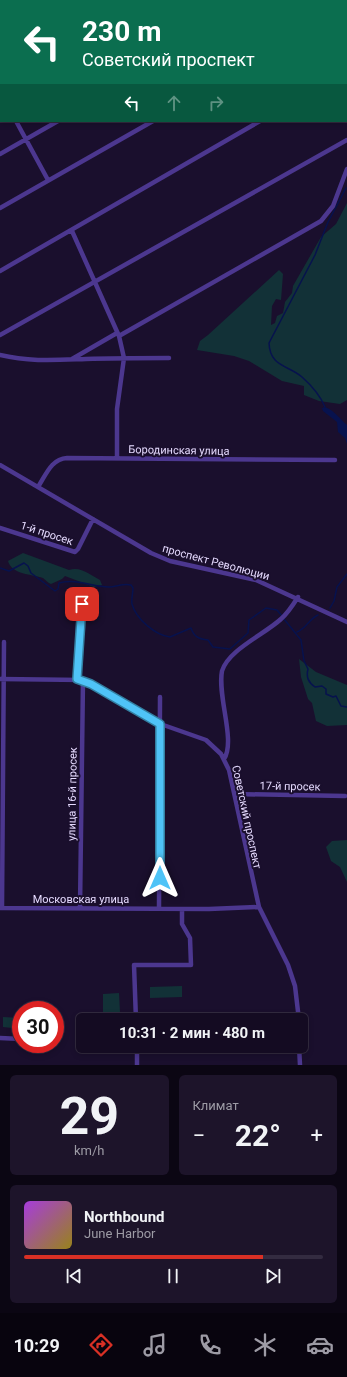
<!DOCTYPE html>
<html lang="ru">
<head>
<meta charset="utf-8">
<style>
	:root { --surface:#140b22; --page:#1d142a; --text:#f1f3f6; --muted:#9d9ba5; --line:#332b40; --accent:#d93025 }
	body { margin:0; font-family:Roboto,sans-serif; background:var(--page); color:var(--text); height:100vh; display:flex; flex-direction:column; font-size:15px; white-space:nowrap }
	* { box-sizing:border-box; margin:0 }
	p { font-size:13px; color:var(--muted) }
	.icon { flex:none; width:22px; height:22px; fill:none; stroke:currentColor; stroke-width:2; stroke-linecap:round; stroke-linejoin:round }
	.map { position:relative; height:1065px; overflow:hidden }
	.sheet { display:flex; flex-direction:column; gap:10px; padding:10px; background:#0b0613; flex:1 }
	.sheet>* { flex:none }
	.top-card { position:absolute; left:0px; top:0px; width:347px; height:122px; box-shadow:0 2px 6px #0003,0 0 0 1px var(--line); background:#0b6e4f; color:#fff; overflow:hidden }
	.speed { position:absolute; left:12px; top:1001px; display:flex; gap:8px; font-size:20px; font-weight:700; text-align:center }
	.speed>* { display:grid; place-content:center; width:52px; height:52px; border-radius:50%; background:var(--surface); box-shadow:0 2px 6px #0003,0 0 0 1px var(--line); line-height:1 }
	.speed .limit { border:6px solid #d22; background:#fff; color:#111 }
	.pin { position:absolute; display:grid; place-items:center; width:34px; height:34px; color:#fff; margin:-17px; border-radius:8px; box-shadow:0 2px 6px #0006 }
	.me { position:absolute; width:44px; margin:-22px; rotate:0deg; stroke-linejoin:round; filter:drop-shadow(0 0 3px #0008) }
	.turn { display:flex; align-items:center; gap:14px; height:84px; padding:0 16px; font-size:18px }
	.turn .icon { width:52px; height:52px; stroke-width:2.5 }
	.turn b { display:block; font-size:28px; line-height:34px }
	.lanes { display:flex; align-items:center; height:38px; padding:0 16px; background:#0003; justify-content:center; gap:20px; direction:ltr }
	.lanes .off { opacity:.35 }
	.big { font-size:30px; font-weight:700; line-height:1.1 }
	.sheet .widget { flex:1; display:flex; flex-direction:column; justify-content:center; gap:6px; min-width:0; padding:0 14px; border-radius:6px; background:var(--page) }
	.sheet .dial { align-items:center; gap:0 }
	.dial b { font-size:52px; line-height:1 }
	.song { display:flex; align-items:center; gap:12px }
	.cover { width:48px; height:48px; border-radius:6px; background:linear-gradient(135deg,hsl(280 70% 55%),hsl(50 70% 35%)) }
	.played { height:4px; border-radius:2px; background:linear-gradient(90deg,var(--accent) 80%,var(--line) 80%) }
	.keys { display:flex; justify-content:space-around; direction:ltr }
	.heat { display:flex; justify-content:space-between; align-items:center; font-size:22px; direction:ltr }
	.sheet .tiles { flex:1; display:grid; gap:10px; grid-template-columns:1fr 1fr }
	.widget:last-child { grid-column:span 2 }
	.trip { position:absolute; left:76px; top:1013px; width:232px; height:40px; border-radius:6px; background:var(--surface); box-shadow:0 2px 6px #0003,0 0 0 1px var(--line); font-weight:700; line-height:40px; text-align:center }
	.tabs { display:flex; height:64px; justify-content:space-around; align-items:center; background:#08040e; color:var(--muted) }
	.tabs .icon { width:28px; height:28px }
	.tabs .on { color:var(--accent) }
	.tabs b { font-size:18px; color:var(--text) }
	.map>svg:first-child { display:block }
</style>
</head>
<body>
<div class="map">
<svg width="347" height="1065" viewBox="0 0 347 1065">
	<rect width="100%" height="100%" fill="#1a0f2d"/>
	<path fill="#123137" d="M347,203V400L340,404L319,401L304,395V386L282,381L249,361L234,356L197,350L200,341L208,335L279,270L283,274L281,300L276,299L272,306L271,325L275,323L277,316L283,313L285,302L292,293L293,286L321,237L336,224Z
		M23,553L69,570C81,566 90,575 100,580L102,585L94,587L65,576L62,579L51,584C48,583 46,580 43,578C32,574 12,575 8,561Z
		M299,659L316,672L347,685V725L327,726L316,721L312,703L308,699L301,677Z
		M347,840V882L340,867L331,861L326,847L332,841Z
		M182,986V997L150,998V987Z
		M119,993L120,1012H103V994Z
		M3,1017L21,1018V1029L3,1027Z"/>
	<path fill="#07124e" d="M325,407C334,410 340,419 347,425V444L345,438L338,432L337,422L323,411L322,408Z"/>
	<g fill="none" stroke-linecap="round" stroke-linejoin="round">
		<path stroke="#07124e" stroke-width="1.5" d="M325,407C320,395 311,385 302,377C288,365 270,367 269,343L315,255L328,222L346,188
			M0,568L9,571L24,563L28,566L31,573L55,591L58,589L59,583C76,578 92,587 109,587C116,587 123,583 131,585L133,588C133,594 131,599 132,604C136,619 155,635 170,637L191,628C194,637 199,639 208,640L213,647L230,649L248,633L249,620L266,608L277,610L282,616
			M330,608L334,601L337,587L347,574
			M284,619L301,640L304,661L308,669C306,677 308,682 315,687L322,686L326,689V694L333,697L336,696L341,706L347,707
			M297,632C307,628 309,619 318,615"/>
		<path stroke="#4c378f" stroke-width="4.5" d="M230,0L231,1
			M16,1L18,0
			M185,1L187,0
			M0,11L1,10
			M346,74L347,73
			M0,93L1,95
			M0,102L1,101
			M346,108L347,111
			M16,121L48,180
			M0,154L58,121
			M0,208L153,121
			M72,231L119,336L124,358L117,409V458
			M0,271L260,121
			M0,335L347,140
			M119,336L321,221L333,206L347,169
			M0,355C29,362 56,360 86,359C113,358 141,358 169,358
			M72,359L117,333
			M0,465L151,553L170,561L256,580L347,622
			M38,487C46,475 51,459 67,458L335,460
			M0,528L75,552L78,549L93,519
			M0,679L83,680L152,721L206,740L221,754L229,770L259,907L288,965L295,986L299,1020
			M77,679L82,604
			M224,759C236,741 217,696 222,671C228,650 265,634 281,619C288,613 293,605 298,597
			M235,794L345,796
			M0,908L209,909L259,907
			M2,908L4,642
			M80,908L83,680
			M159,909L160,697
			M136,1020L134,965H191L190,938L182,924V909
			M0,1038L21,1039
			M137,1046V1065
			M299,1046L300,1065"/>
	</g>
	<g fill="none" stroke-linecap="round" stroke-linejoin="round">
		<defs>
			<path id="route" d="M82,604L77,679L91,684L160,724V878"/>
		</defs>
		<use href="#route" stroke="#337fa1" stroke-width="10"/>
		<use href="#route" stroke="#4fc3f7" stroke-width="7"/>
	</g>
	<g text-anchor="middle" stroke-width="4" stroke-linejoin="round" paint-order="stroke">
		<g font-size="11" fill="#e6dbff" stroke="#1a0f2d">
			<text transform="translate(179 450) rotate(1)" y="4">Бородинская улица</text>
			<text transform="translate(47 533) rotate(18)" y="4">1-й просек</text>
			<text transform="translate(216 562) rotate(15)" y="4">проспект Революции</text>
			<text transform="translate(290 786) rotate(1)" y="4">17-й просек</text>
			<text transform="translate(72 794) rotate(-89)" y="4">улица 16-й просек</text>
			<text transform="translate(247 817) rotate(78)" y="4">Советский проспект</text>
			<text x="81" y="903">Московская улица</text>
		</g>
	</g>
</svg>
<div class="speed"><div class="limit">30</div></div>
<div class="pin" style="left:82px;top:604px;background:#d93025"><svg class="icon" aria-label="arrive" viewBox="0 0 24 24"><path d="M6 21V4h12l-3 4 3 4H6"/></svg></div>
<svg class="me" style="left:160px;top:878px" viewBox="-20 -20 40 40"><path d="M0-17L14 15 0 8-14 15z" fill="#4fc3f7" stroke="#fff" stroke-width="4"/></svg>
<div class="trip">10:31 · 2 мин · 480 m</div>
<div class="top-card">
<div class="turn"><svg class="icon" aria-label="left" viewBox="0 0 24 24"><path d="M17 20v-9H6M10 6l-5 5 5 5"/></svg><div><b>230 m</b>Советский проспект</div></div>
<div class="lanes"><svg class="icon" aria-label="left" viewBox="0 0 24 24"><path d="M17 20v-9H6M10 6l-5 5 5 5"/></svg><svg class="icon off" aria-label="ahead" viewBox="0 0 24 24"><path d="M12 20V5M6 11l6-6 6 6"/></svg><svg class="icon off" aria-label="right" viewBox="0 0 24 24"><path d="M7 20v-9h11M14 6l5 5-5 5"/></svg></div>
</div>
</div>
<section class="sheet">
<div class="tiles">
<div class="widget dial"><b>29</b><p>km/h</p></div>
<div class="widget"><p>Климат</p>
<div class="heat"><a>−</a><b class="big">22°</b><a>+</a></div>
</div>
<div class="widget">
<div class="song"><i class="cover"></i><div><b>Northbound</b><p>June Harbor</p></div></div>
<div class="played"></div>
<div class="keys"><svg class="icon" aria-label="previous" viewBox="0 0 24 24"><path d="M18 5L8 12l10 7zM5 5v14"/></svg><svg class="icon" aria-label="pause" viewBox="0 0 24 24"><path d="M8 5v14M16 5v14"/></svg><svg class="icon" aria-label="next" viewBox="0 0 24 24"><path d="M6 5l10 7-10 7zM19 5v14"/></svg></div>
</div>
</div>
</section>
<nav class="tabs">
<b>10:29</b>
<svg class="icon on" aria-label="directions" viewBox="0 0 24 24"><path d="M12 3l9 9-9 9-9-9zM9 14v-3h6M13 9l2 2-2 2"/></svg>
<svg class="icon" aria-label="music" viewBox="0 0 24 24"><path d="M9 18V5l10-2v13"/><circle cx="6" cy="18" r="3"/><circle cx="16" cy="16" r="3"/></svg>
<svg class="icon" aria-label="phone" viewBox="0 0 24 24"><path d="M5 4h4l2 5-3 2q2 4 5 5l2-3 5 2v4C11 20 4 13 5 4z"/></svg>
<svg class="icon" aria-label="climate" viewBox="0 0 24 24"><path d="M12 3v18M4 7l16 10M4 17L20 7"/></svg>
<svg class="icon" aria-label="car" viewBox="0 0 24 24"><path d="M5 17H2v-5l4-1 3-4h7l3 4 3 1v5h-3M9 17h6M6 11h13"/><circle cx="7" cy="17" r="2"/><circle cx="17" cy="17" r="2"/></svg>
</nav>
</body>
</html>
